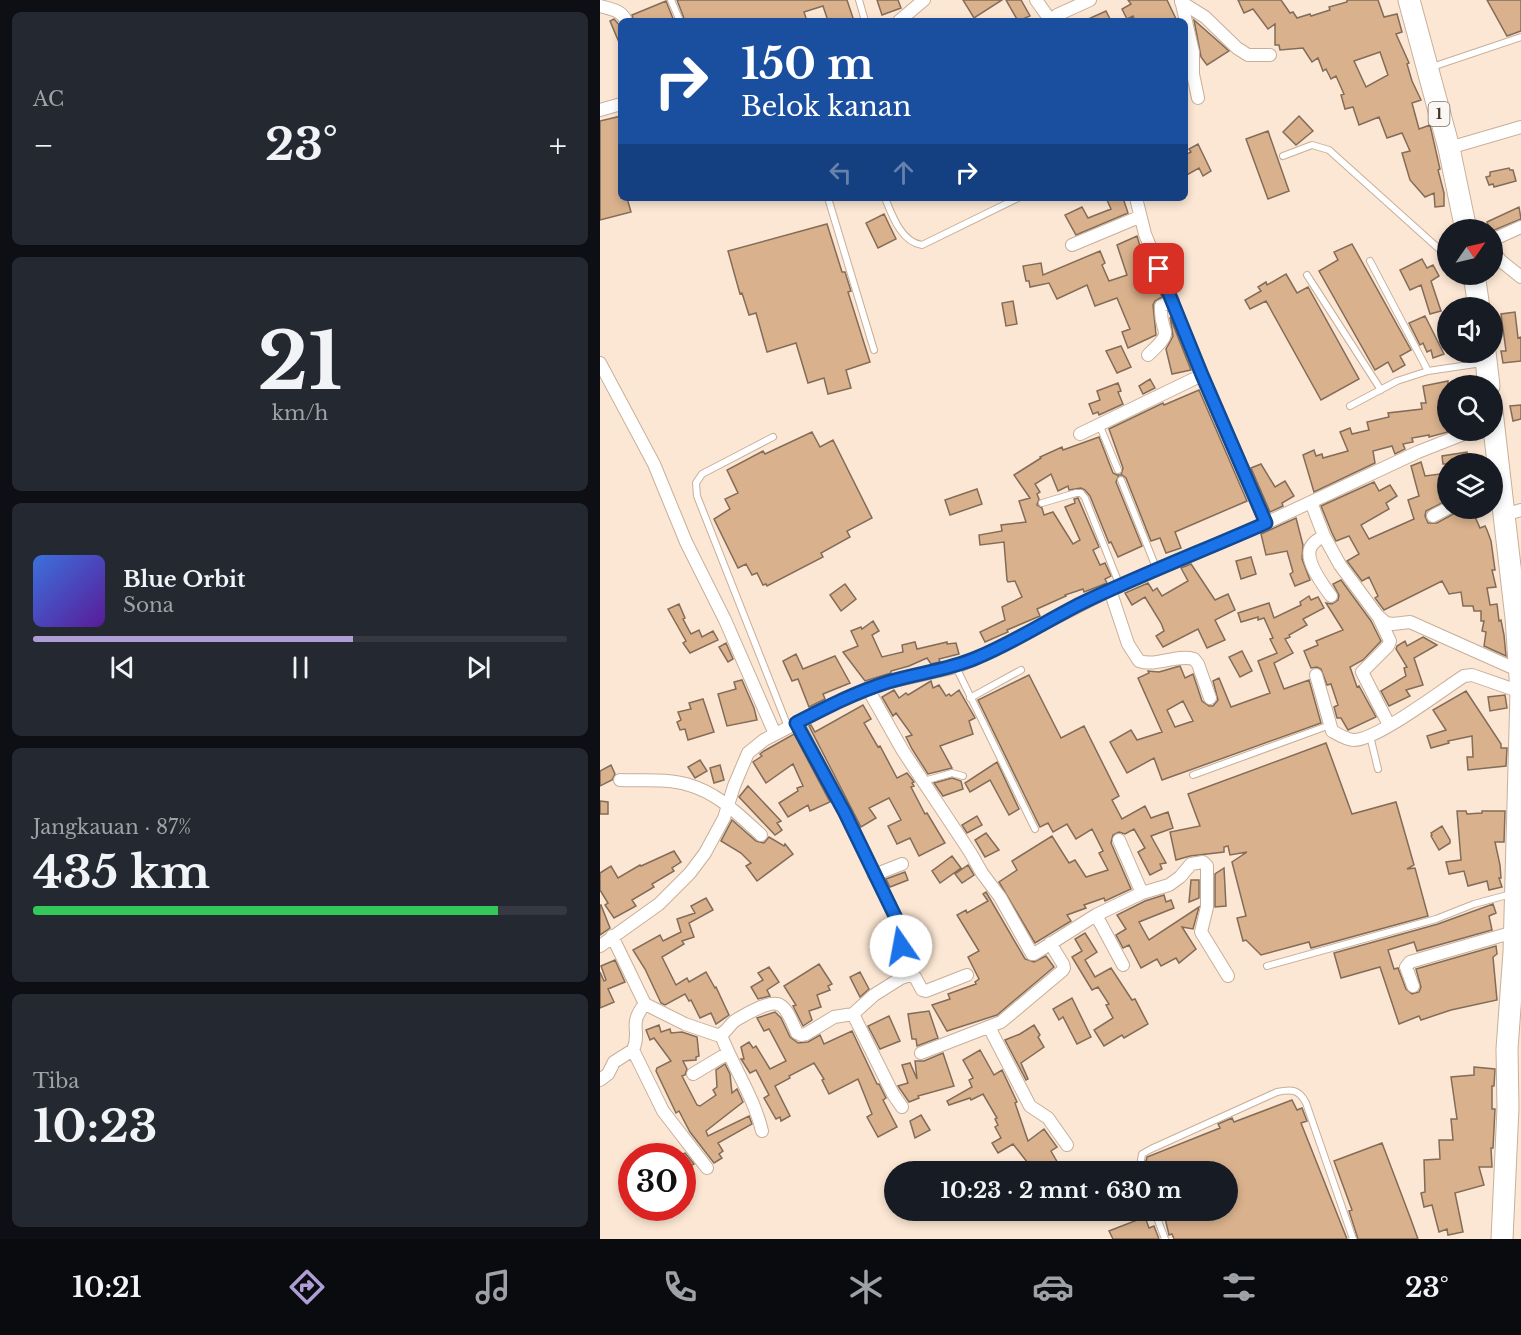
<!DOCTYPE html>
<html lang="id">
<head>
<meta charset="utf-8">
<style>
	:root { --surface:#171b24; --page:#242831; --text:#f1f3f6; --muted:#9ea1a6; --line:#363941; --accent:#af9ed6 }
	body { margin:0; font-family:"Libre Baskerville",serif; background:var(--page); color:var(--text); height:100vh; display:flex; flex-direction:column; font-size:22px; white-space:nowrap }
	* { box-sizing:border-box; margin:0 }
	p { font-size:20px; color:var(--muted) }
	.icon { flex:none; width:33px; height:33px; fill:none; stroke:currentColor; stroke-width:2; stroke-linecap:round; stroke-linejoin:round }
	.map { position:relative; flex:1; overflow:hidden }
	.drawer { display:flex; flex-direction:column; gap:12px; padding:12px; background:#0d0f14; width:600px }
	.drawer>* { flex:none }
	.top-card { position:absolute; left:18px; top:18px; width:570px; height:183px; border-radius:9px; box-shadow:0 3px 9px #0003; background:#1a4fa0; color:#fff; overflow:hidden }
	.needle { width:39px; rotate:56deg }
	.buttons { position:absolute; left:837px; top:219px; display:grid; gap:12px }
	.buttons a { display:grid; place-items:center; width:66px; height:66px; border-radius:50%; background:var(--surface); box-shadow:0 3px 9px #0003; font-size:30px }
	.speed { position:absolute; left:18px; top:1143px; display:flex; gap:12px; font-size:30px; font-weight:700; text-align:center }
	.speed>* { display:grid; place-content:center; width:78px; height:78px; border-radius:50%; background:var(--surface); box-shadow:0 3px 9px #0003; line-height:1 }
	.speed .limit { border:9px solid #d22; background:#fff; color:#111 }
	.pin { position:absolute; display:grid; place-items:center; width:51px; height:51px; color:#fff; margin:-26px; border-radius:12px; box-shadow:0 3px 9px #0006 }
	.me { position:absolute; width:66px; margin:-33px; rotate:348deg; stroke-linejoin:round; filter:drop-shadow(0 0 4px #0008) }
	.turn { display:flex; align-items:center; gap:21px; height:126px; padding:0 24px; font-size:27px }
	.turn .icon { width:78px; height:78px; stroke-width:2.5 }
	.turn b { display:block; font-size:42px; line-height:51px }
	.lanes { display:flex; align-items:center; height:57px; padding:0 24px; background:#0003; justify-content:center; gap:30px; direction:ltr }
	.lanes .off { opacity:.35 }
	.big { font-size:45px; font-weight:700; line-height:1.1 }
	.drawer .card { flex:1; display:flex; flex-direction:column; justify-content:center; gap:9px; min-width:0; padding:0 21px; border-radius:9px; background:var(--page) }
	.drawer .dial { align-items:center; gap:0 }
	.dial b { font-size:78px; line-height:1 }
	.song { display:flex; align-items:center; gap:18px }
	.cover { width:72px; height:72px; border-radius:9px; background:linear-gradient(135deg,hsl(220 70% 55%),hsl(270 70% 35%)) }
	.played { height:6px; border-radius:3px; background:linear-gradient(90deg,var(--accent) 60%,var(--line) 60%) }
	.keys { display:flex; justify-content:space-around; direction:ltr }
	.heat { display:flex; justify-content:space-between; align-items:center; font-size:33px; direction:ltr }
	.charge { height:9px; border-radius:4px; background:linear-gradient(90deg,#34c759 87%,var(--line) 0) }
	.trip { position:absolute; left:284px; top:1161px; width:354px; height:60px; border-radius:30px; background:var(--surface); box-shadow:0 3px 9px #0003; font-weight:700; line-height:60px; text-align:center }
	.menu { display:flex; height:96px; justify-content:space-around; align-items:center; background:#090b0e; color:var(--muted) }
	.menu .icon { width:42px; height:42px }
	.menu .active { color:var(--accent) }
	.menu b { font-size:27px; color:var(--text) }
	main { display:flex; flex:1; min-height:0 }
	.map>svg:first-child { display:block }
</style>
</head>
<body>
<main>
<section class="drawer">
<div class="card"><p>AC</p>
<div class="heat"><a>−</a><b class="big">23°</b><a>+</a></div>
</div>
<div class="card dial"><b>21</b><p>km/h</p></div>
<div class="card">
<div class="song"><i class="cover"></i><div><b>Blue Orbit</b><p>Sona</p></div></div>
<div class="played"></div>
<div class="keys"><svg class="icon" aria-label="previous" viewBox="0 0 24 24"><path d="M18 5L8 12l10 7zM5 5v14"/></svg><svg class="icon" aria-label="pause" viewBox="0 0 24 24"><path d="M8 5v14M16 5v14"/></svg><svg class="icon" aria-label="next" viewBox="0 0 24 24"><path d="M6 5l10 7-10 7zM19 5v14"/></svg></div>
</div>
<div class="card"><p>Jangkauan · 87%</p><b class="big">435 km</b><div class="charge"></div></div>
<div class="card"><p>Tiba</p><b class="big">10:23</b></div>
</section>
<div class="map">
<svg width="921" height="1239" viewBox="0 0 921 1239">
	<rect width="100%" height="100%" fill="#fce7d4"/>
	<path fill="#d9b18d" stroke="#836c58" stroke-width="1.5" fill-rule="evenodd" d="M77,0H247L254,21H228L223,6L204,12L207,21H85Z
		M277,0H298L301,8L282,15Z
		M363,0H402L374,18Z
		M406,0H421L430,16L418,21Z
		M528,0H567L577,21H535L533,16L527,19L522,9L531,4Z
		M638,0H681L690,13L693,12L697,18L710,14L711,16L730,10L729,7L747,2V0H778L784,17L797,14L802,32L796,34L809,63L807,64L812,81L821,100L812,103L819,129L830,125L840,169L838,170L844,193V206L835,207L834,193L825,197L810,180L802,153L810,151L802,133L787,138L779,117L759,125L753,107L745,109L741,95L744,94L736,76L731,79L726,69L723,71L718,58L712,62L703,48L680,50L679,45H675V24L668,29L653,9L644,13ZM780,52L788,75L766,87L754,61Z
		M887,0H921V31L907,36Z
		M66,1L74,21H34L32,15Z
		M506,11L511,21H484Z
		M14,19L21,27V47L10,21Z
		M594,20L629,51L607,65L601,57Z
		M21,116V198H27L31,212L0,220V121Z
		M699,116L713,131L696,145L683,132Z
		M668,131L689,191L668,199L646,139Z
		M598,144L611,171L603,176L599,168L585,176V155L591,152L589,149Z
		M909,168L910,170H913L916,181L894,187L893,184L889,185L886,177L890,176V172Z
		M512,198H523L528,213L476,235L465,215L482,207L488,218L511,209L507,200Z
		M919,207L921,219L892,231L890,230L887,222Z
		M284,214L296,239L278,248L266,223Z
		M227,224L242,272H245L251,291L248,292L270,362L246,370L251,388L228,394L224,378L208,383L196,343L167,352L156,313L149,315L142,293L140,294L128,251Z
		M537,236L549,276L552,274L562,297L555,301L553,305L556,335L528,348L522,332L530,329L517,298L495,306L487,285L457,299L449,283L430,287L429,281H426L423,266L441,263L443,275L500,251L505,263L502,265L509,281L527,275L517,245Z
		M752,244L811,350L800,356L805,365L793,372L788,362L775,370L719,271L738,260L734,252Z
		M822,259L827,268L833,265L839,276L831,281L841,311L830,314L821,285L810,290L800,270Z
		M686,274L697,293L708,287L759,379L721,400L666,301L650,309L645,300L661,291L658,287L666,282L667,285Z
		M413,301L417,324L406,326L402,303Z
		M915,312L918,338L921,337V361L903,363L901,351H906L901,314Z
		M825,316L844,354L833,358L831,350L827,352L823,343L820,345L809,323Z
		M570,317L591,370L572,374L566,349L573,336Z
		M521,346L531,367L517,373L506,351Z
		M550,379L555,388L543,394L539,386Z
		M848,381V432L829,437V435L812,438L813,442L803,444L805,449L795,454L792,446L773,451L775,463L714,492L703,455L714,450L716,456L722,454L723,458L748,451L740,432L750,428L752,434L769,430L767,422L789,417L788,413L822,409L821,403H826L823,386Z
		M518,383L521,391L518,392L523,404L499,415L498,412L493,414L489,404L500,400L497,391Z
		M599,390L647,501L575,532L581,548L566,553L560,538L551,541L526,478L522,475H519L516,482L542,546L518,557L511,542L509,543L490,496L485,490L481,488L469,490L468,486L458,491L451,474L435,484L440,492L437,494L439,499L437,505L442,508L444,515L453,512L473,544L480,540L465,507L475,503L474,499L478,498L499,547L493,550L500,565L505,563L511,576L505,579L507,583L497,587L484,592L483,589L465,595L466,596L437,609L440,616L407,630L408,632L385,642L380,632L405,620L402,607L422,597L415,581L408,582L407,580L404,542L380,545L379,535L402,531L401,525L426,522L419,501L430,498L414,475L441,458L440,457L462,447L463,450L499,437L513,473L517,475H521L523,468L509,429L563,403L564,405Z
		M921,405V419L913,421L910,406Z
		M212,432L220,447L233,440L272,518L247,531L250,537L221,553L223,557L167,586L166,584L163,585L157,573L152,575L146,564L138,568L114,519L130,509L125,499L138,493L127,470L163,451L165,454Z
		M867,452L869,464H843L842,456Z
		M821,462L825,476L848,473V500L826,511L825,516L828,523H837L864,508L866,513L872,510L880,528L885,526L887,530L891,541L895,570H892L896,587L887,588L890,605L897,604L899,621L901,620L904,635L906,656L884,646L886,632L882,631L884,621H881V611H874L873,606H863L861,592L849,594L842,581L784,610L775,598L778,596L769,577L762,581L747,561L759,554L749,536L736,541L732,533L721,506L774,482L779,491L790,485L797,496L786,503L789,509L761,525L769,539L814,519L808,500L819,496L811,466Z
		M661,464L675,487L685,481L694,496L682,503L683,506L670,512L651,468Z
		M377,489L382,504L350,515L345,500Z
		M696,518L703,545L702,559L710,580L695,586L690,574L693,572L687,551L666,555L661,534Z
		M651,557L656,574L641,579L636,561Z
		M591,564L615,600L628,594L635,610L615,620L625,640L607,648L598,629L563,647L556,636L564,631L561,623L545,597L532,605L525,593L548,583L553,591L557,588L562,596L588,581L581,568Z
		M741,580L771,621L781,641L763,660L750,667L757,687L759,686L776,717L748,730L741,718H737L734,707L738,705L731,684L727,685L721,669L717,667L711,668L704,651L718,645L716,641L743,630L726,603L732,604L738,600L739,595L733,584Z
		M245,584L256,599L241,611L230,595Z
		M709,596L711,600L718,597L724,608L703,619L707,625L689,635L690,637L685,639L693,653L674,663L684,689L709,680L721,723L562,780L554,758L527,773L510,742L531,730L537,740L562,732L538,678L549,673L548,671L559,672L580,666L585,678L593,674L602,701L609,706H613L618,700L613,681L619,678L631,707L670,693L658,661L677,653L670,639L673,638L664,618L658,620V617L641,622L638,613L669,603L674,618L701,605L700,602ZM583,701L593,721L575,727L567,710Z
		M79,604L85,618L83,619L91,634L99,630L102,637L113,631L118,640L90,653L83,643L86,641L68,609Z
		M273,621L279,631L272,635L282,657L303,652L302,645L315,642L317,649L347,642V644L356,643L359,654L339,659L340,662L331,664L327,658L309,666L291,671V673L265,681L243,652L258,646L251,631L261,627L262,629Z
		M823,637L837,645L814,658L823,685L806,690L810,696L789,706L781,691L806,676L804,668L807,667L796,649L797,646L805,641L807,646Z
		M126,643L133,659L128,662L119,647Z
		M642,651L652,671L640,677L629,657Z
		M196,654L203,669L235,656L250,683L223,694L225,699L209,707L198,679L192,681L183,661Z
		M429,675L461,738L484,726L519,796L512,800L522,819L545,806L551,818L568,812L573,828L551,836L566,863L560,864L562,869L550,875L538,852L545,848L534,829L525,834L519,832L513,835L511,843L531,889L505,901L504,898L484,905L486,908L467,915L471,921L435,943L399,882L417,870L412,861L452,836L469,863L475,860L486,877L508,870L499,853L503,851L492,829L476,839L467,824L453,832L448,823L440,827L378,700Z
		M142,680L154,708L157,720L127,726L118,694L136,689L134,682Z
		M331,681L333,688L339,685L346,696L349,694L351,696L359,690L375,718L369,721L373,734L340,746L352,768L328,774L312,749L306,737L312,735L296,713L293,716L282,697L294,690L299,698L306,693L308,695Z
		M866,691L901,744V748H907L906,766L868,770L867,757H873L872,736L848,741L849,743L831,748L827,736L846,730L833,710Z
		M905,695L907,708L890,711L888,697Z
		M103,699L114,732L88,740L85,729L80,730L77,722L81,720L78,712L91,709L89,703Z
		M263,705L271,719L264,723L278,747L280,746L297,778L307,773L314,782L312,783L314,786L311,787L325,814L327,813L345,843L319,856L310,838L297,844L288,826L301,820L289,798L269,808L276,818L261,827L209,726L211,725L215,732Z
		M194,734L230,802L210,811L208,805L188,817L179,803L198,791L197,788L203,786L193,764L166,783L153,762L162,756L160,754L164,751Z
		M726,743L752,814L796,802L814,865L807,869L815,868L828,916L711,948L709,942L661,955L646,940L643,941L637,918L646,916L632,862L647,852L630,855L628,846L624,847V852L590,856L576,860L570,832L600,826L588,794Z
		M100,760L107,771L95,778L88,767Z
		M397,762L419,809L409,815L390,780L370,792L365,783Z
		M11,765L15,774L12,780L0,786V771Z
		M120,765L124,780L114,783L110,768Z
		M352,778L361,781L363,789L343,796L334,783Z
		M148,786L181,821L177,823L182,830L175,835L139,797Z
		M0,801L8,802V814H0Z
		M857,811H866L867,814L882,813V811H905L904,842H895L900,865L901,878H899L902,887L889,890L887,881L868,886L864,871L849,874L846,862L861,860Z
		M377,816L382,825L367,833L362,825Z
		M132,820L156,841L164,843L169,837L184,846L185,844L193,854L157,881L146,866L151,863L141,853L121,841Z
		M842,826L850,840V843L839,850L831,836L832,835L831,833Z
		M386,833L399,850L385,857L375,840Z
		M74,851L81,862L72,868L74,871L52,884L54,887L32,900L36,906L14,918L5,905L8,903L0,890V873L11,866L18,878L40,865L41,866Z
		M352,856L361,868L340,883L332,871Z
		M368,865L374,875L362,883L355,874Z
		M624,868L626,906L615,907V874Z
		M305,872L308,880L290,887L286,879Z
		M591,880H599V898L589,902Z
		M386,892L425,959L434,962L446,956L454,967L397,1015L347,1031L332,1005L350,999L348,994L376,984L375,982L379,979L368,957L379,951L357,915L366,910L367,913L388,901L383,894Z
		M564,895L566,902L571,900L574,908L539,922L549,940L599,907L593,929L582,927L596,949L579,963L576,958L561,966L557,959L541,968L529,945L523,948L516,935L526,929L517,915L545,901Z
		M106,898L113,910L89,923L94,937L82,941L84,944L62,957L76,985L87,978L89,982L106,972L115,988L116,987L129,1015L116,1024L111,1013L100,1018L91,1000L89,1001L85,994L65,1005L61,1003L45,969L33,950L60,935L63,941L81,932L77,919L95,913L91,906Z
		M893,904L896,913L889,916L892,930L817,951L814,942L788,950L794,969L798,968L806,989L812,994L819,992L821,987L816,969L896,946L897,954L893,957L897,1000L851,1010L821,1020L819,1016L799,1024L780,967L741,978L734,953L838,924Z
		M1,905L10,928L0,935V905Z
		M485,933L497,952L485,960L495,977L511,968L532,1000L535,999L548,1024L524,1038L522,1035L504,1046L494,1030L513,1018L506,1005L509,1004L498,987L492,990L472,957L482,951L475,939Z
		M287,934L292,946L278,952L273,940Z
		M15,960L25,982L8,989L14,1002L0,1008V972L4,981L6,980L1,966Z
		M219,964L232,984L228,986L230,990L217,995L221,1007L209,1011L212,1020L203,1026L193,1006L196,1005L184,986Z
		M169,967L179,982L167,990L170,996L158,999L151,987L163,980L158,973Z
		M260,972L269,989L260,997L250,977Z
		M472,998L491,1037L477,1044L463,1017L459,1020L453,1009Z
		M329,1011L338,1038L317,1046L316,1039H312L308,1014Z
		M175,1012L181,1018L190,1037L198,1043L208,1042L220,1035L224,1044L252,1031L277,1084H279L286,1098L283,1100L297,1127L278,1137L267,1117L272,1114L258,1079L229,1094L222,1080L224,1079L214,1063L189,1076L190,1078L175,1086L190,1116L181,1121L180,1117L176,1119L164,1098L169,1095L156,1070L150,1073L141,1059H144L141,1047L149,1042L153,1048L156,1046L170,1069L186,1061L169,1029L164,1031L157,1018Z
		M289,1016L300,1041L280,1049L268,1026Z
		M59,1025L61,1032L70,1029L71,1033L82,1032L97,1037L99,1056L96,1057V1060L83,1061L87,1069L85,1075L82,1076L97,1105L100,1106L116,1095L113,1090L117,1087L116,1070L125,1064L130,1074L132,1093L137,1089L143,1102L106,1131L108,1136L149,1116L152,1124L118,1143L123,1151L119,1154L122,1158L114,1163L90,1132L79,1111L76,1113L56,1071L57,1068L71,1061L54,1038L50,1040L46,1030Z
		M434,1025L440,1035L438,1037L444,1047L421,1063L428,1079L426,1080L405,1040L420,1034Z
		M380,1050L394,1075L402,1070L417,1102L415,1103L428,1141L444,1129L457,1147L451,1151L463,1172H437L434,1165L431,1167L413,1144L398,1153L392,1143L401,1138L395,1127L398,1125L395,1119L397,1118L383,1094L371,1100L370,1098L349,1105L347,1101L372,1087L369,1080L373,1078L363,1060Z
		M343,1053L354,1086L318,1096L319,1098L309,1102L298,1086L308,1083L302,1065L310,1063L317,1079L315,1061H324Z
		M874,1067L895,1069L894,1086H892V1109H895L893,1148H891L892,1167H879L884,1185L855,1193L863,1232L848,1235L847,1229L839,1232L832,1205L824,1207L821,1193L825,1192L824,1160L840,1159L839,1140H853L851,1119H857L851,1077L874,1075Z
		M692,1100L697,1110L702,1108L707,1121L701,1123L747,1239H574L572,1234L569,1235L563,1210H627V1172H547L545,1166L547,1157L620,1128L618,1124L632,1118L634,1122Z
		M321,1115L330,1130L315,1138L310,1121Z
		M782,1143L810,1217L818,1239H758L749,1211L752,1210L734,1161Z
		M85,1153L94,1164L82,1170V1154Z
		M545,1217L549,1228L554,1226L559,1239H513L509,1231Z"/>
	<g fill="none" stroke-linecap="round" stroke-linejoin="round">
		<defs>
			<path id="lane" d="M71,0L80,21
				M259,0L265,21
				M832,67L921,37
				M683,156L712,145L729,150L848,257
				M228,198L274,350
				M285,198C292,215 301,242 322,245L418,198
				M770,261L828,371
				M707,275L781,390
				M750,406L797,381L828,371L882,363
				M499,424L518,470
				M173,437L102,474L96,483L97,496L188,727
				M521,480L557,570
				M442,503L476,493H481L485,498L520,586
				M356,667L435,829
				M370,698L421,670
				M770,736L778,769
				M593,775L730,725
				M324,781L352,773L363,776
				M667,966L836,919L874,904L911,894
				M539,1172L542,1154L551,1149L677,1092C691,1089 699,1089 706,1103L753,1239
				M554,1210L565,1239"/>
			<path id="street" d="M436,0L451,21
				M581,0L593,52V74L598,98
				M581,2L605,17L637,48L648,55H670
				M0,6C10,9 22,10 26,21
				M299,21L324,0
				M452,21L457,15L490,0
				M0,110L21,104
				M849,148L921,127
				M536,198L545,234L602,375L666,523
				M892,240L921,227
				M472,245L539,217
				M892,250L901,261L921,277
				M548,355C578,327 559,337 561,306L573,301
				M0,363L54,464L86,542L125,620L175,734
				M480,434L602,375
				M711,502L724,536L740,565L777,615L786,623L793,624L810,622L920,671
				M904,515L921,510
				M833,516L848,508
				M724,536C720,538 715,541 712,545C702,558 723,585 731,596
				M510,590L528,644L539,661C557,667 576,654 594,659L598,664L610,698
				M779,618L790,641L788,646L762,672L789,725
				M716,675L732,731C739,735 747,740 754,740C777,740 842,690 864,676L872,675L921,692
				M268,689L303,751L370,852L382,873L400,897L432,954H434L496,915L542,893L569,885L580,877L591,864L603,862L607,866V907L601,932L628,976
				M197,722L245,813L296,918L301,946
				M20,780C42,781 68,778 89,785C118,793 140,816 161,835
				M519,840L542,893
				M274,875L302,864
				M496,915L523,965
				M12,936L45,1004L85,1024L117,1035C127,1034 128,1025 136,1020C145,1015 170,999 180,1005C188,1009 193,1025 197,1033L201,1035L206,1034L234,1017L253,1014L274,995L301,978L310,975L315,977L322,990L326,991L367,975
				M0,946L59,904L90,873L105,853L124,818L134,786L148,753L164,740L247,697L286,683L356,667L379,657L510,590L666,523L818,452L874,430
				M813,986L806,967L810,962L914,932
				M253,1014L293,1094L302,1107
				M389,1027L430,1106L448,1118L467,1145
				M121,1035C133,1067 154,1097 162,1131
				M33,1050L63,1111L107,1168
				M321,1053L401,1022L462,971L464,968L463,964L450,943
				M93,1074L128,1053
				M0,1080L8,1074L14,1062L33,1050C42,1031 27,1025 45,1004"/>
			<path id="highway" d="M809,0L849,148L866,230
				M874,274L879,308
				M885,352L889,386
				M892,411L916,618L921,692L914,952L907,1049L908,1108L902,1239"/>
		</defs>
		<use href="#lane" stroke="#c8af99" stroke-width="8"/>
		<use href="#street" stroke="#c8af99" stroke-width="14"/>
		<use href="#highway" stroke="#c8af99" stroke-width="23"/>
		<use href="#lane" stroke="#fff" stroke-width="6"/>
		<use href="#street" stroke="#fff" stroke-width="12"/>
		<use href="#highway" stroke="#fff" stroke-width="21"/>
	</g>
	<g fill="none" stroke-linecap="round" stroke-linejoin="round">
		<defs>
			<path id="route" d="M301,946L296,918L245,813L196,723C227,707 256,692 288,682C318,673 348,670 376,658C413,643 446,621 482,603C542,574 605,550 666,523L602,375L559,269"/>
		</defs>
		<use href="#route" stroke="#114b97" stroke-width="15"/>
		<use href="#route" stroke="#1a73e8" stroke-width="10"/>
	</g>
	<g text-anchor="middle" stroke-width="6" stroke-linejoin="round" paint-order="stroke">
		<rect fill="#fcf7f2" stroke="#786f67" stroke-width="1.5" x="828.5" y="102" width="21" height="24" rx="4.5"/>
		<g font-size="15" font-weight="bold" fill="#3f352c">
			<text x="839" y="119">1</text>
		</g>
	</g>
</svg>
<div class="buttons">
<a><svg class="needle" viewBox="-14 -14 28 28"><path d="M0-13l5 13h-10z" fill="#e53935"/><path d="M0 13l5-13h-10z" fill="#9ea1a6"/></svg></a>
<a><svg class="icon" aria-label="sound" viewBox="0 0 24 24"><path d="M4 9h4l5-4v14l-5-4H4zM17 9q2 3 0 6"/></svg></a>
<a><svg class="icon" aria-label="search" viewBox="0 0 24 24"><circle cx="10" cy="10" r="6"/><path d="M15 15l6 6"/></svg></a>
<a><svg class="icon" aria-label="layers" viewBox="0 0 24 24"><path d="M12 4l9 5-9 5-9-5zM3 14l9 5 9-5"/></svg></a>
</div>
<div class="speed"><div class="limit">30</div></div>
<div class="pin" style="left:559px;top:269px;background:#d93025"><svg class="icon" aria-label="arrive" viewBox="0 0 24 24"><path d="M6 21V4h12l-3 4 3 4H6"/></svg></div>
<svg class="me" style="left:301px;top:946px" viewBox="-20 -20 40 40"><circle r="19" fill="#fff"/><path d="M0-13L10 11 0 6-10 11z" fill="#1a73e8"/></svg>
<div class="trip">10:23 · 2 mnt · 630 m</div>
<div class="top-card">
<div class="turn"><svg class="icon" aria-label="right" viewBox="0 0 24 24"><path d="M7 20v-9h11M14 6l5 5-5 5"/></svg><div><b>150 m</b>Belok kanan</div></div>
<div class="lanes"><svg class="icon off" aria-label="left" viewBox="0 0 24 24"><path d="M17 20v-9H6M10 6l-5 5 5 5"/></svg><svg class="icon off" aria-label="ahead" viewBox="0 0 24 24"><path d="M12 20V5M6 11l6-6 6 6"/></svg><svg class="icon" aria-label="right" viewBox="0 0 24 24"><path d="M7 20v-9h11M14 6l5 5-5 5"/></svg></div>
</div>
</div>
</main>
<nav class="menu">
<b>10:21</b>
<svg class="icon active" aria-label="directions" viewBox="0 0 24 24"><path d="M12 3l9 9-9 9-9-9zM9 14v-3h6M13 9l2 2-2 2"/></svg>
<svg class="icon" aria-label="music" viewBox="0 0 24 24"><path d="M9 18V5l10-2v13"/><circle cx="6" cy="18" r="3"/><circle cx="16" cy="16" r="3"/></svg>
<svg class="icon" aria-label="phone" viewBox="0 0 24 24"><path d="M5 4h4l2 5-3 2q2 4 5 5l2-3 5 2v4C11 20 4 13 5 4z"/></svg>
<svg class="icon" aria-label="climate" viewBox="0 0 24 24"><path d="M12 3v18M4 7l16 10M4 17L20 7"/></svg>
<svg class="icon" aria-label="car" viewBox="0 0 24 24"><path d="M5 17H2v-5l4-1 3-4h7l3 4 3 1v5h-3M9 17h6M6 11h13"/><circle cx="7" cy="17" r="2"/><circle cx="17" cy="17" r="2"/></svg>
<svg class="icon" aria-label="filters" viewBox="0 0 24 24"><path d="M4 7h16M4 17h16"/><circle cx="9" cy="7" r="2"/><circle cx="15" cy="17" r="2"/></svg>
<b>23°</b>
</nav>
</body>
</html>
